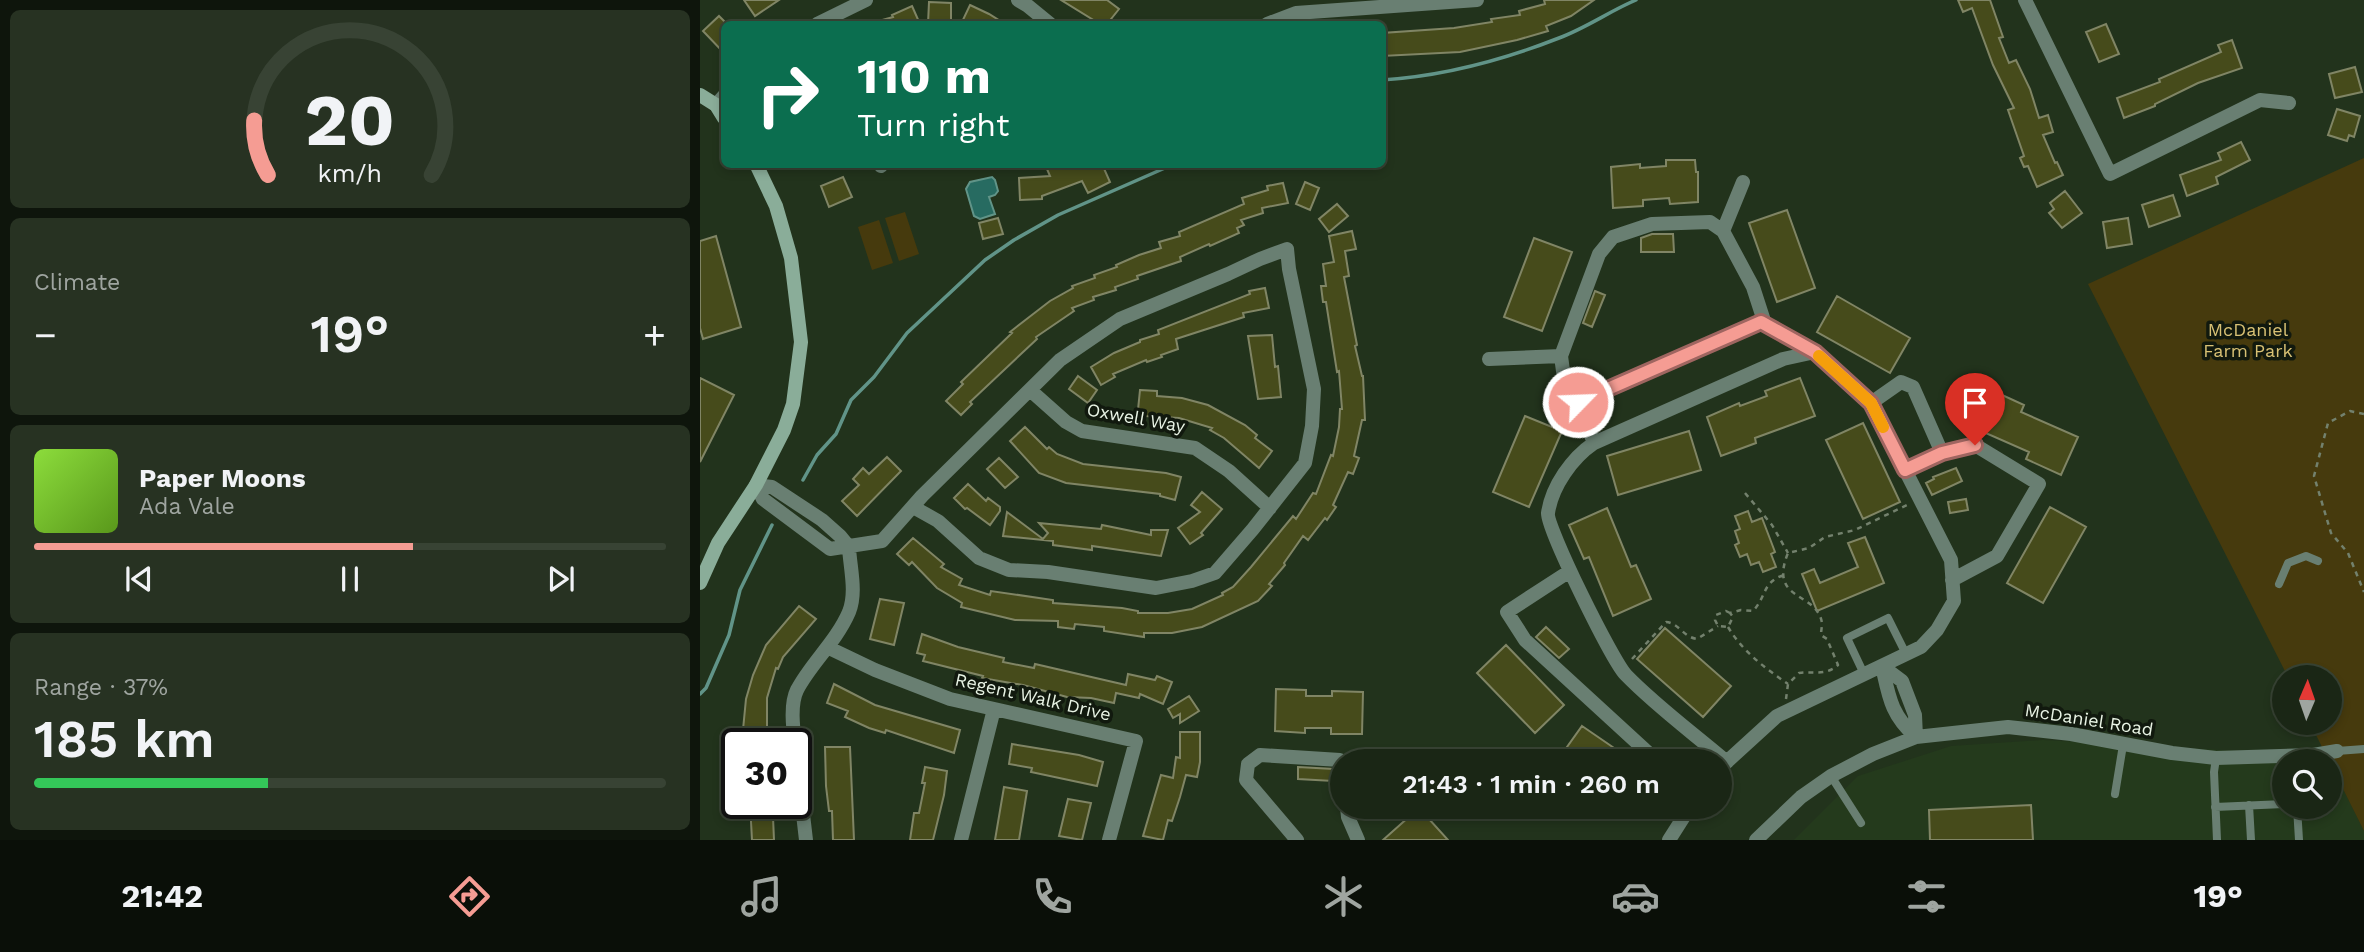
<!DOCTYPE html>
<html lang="en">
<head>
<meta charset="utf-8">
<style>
	:root { --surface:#1a2615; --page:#273222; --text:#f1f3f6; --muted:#9fa5a0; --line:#384334; --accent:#f59c93 }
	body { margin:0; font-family:"Work Sans",sans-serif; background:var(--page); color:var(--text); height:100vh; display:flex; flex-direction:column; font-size:26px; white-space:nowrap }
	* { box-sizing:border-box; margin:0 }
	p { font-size:23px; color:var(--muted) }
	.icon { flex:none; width:38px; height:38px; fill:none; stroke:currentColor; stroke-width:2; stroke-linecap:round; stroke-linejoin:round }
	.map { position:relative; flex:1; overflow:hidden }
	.panel { display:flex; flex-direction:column; gap:10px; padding:10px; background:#0e150c; width:700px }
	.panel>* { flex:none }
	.guide { position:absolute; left:21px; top:21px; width:665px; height:147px; border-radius:10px; box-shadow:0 4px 10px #0003,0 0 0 2px var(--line); background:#0b6e4f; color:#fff; overflow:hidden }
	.needle { width:46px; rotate:2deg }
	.buttons { position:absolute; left:1572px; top:665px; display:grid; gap:14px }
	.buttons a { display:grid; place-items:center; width:70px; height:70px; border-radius:50%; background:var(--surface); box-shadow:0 4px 10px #0003,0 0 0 2px var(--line); font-size:35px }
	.speed { position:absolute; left:21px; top:728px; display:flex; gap:14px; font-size:35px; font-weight:700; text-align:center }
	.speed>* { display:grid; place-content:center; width:91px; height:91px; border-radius:50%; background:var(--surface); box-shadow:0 4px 10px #0003,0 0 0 2px var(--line); line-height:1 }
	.speed .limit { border:4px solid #111; border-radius:10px; background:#fff; color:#111 }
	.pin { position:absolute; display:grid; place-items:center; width:60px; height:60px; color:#fff; margin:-72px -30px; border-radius:50% 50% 50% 0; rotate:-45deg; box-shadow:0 0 7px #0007 }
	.pin .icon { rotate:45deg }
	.me { position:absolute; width:77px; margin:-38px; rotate:66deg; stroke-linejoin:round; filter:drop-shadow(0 0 5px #0008) }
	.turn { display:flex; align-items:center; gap:24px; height:147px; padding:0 21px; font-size:32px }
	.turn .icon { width:91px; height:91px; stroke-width:2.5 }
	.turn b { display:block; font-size:49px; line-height:60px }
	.big { font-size:52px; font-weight:600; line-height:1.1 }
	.panel .tile { flex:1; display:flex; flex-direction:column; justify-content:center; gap:10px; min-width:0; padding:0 24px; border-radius:10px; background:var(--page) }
	.panel .dial { align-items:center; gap:0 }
	.dial svg { height:182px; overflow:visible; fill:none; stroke:var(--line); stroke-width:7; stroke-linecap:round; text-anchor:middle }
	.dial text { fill:var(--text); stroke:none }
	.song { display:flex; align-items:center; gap:21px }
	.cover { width:84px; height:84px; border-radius:10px; background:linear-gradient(135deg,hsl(90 70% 55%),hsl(90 70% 35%)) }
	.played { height:7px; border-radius:4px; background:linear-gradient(90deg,var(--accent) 60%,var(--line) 60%) }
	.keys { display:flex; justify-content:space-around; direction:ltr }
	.heat { display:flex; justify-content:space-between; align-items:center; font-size:38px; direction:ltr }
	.charge { height:10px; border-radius:5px; background:linear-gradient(90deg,#34c759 37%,var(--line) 0) }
	.trip { position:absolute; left:630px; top:749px; width:402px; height:70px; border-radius:35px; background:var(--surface); box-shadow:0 4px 10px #0003,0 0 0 2px var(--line); font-weight:600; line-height:70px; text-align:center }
	.menu { display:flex; height:112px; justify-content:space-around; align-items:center; background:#0a0f08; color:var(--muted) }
	.menu .icon { width:49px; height:49px }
	.menu .selected { color:var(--accent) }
	.menu b { font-size:32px; color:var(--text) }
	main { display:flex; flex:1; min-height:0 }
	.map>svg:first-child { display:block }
</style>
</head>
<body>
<main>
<section class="panel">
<div class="tile dial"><svg viewBox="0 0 100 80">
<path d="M14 69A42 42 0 1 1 86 69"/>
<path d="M14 69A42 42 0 0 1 8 45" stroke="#f59c93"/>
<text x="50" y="56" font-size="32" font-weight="700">20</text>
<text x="50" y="72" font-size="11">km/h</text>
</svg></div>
<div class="tile"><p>Climate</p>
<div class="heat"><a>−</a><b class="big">19°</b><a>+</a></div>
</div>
<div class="tile">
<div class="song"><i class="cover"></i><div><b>Paper Moons</b><p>Ada Vale</p></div></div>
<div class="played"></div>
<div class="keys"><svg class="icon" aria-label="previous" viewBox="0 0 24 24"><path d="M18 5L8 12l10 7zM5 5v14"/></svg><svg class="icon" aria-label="pause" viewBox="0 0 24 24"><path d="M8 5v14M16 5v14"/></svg><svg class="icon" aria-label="next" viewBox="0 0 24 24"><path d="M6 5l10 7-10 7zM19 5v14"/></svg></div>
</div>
<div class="tile"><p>Range · 37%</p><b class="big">185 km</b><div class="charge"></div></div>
</section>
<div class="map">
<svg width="1664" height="840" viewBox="0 0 1664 840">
	<rect width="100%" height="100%" fill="#22331c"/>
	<path fill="#243a1c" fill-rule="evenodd" d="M1343,740L1627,756L1664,831V840H1094L1158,776L1251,746ZM1584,761H1629V807H1584Z"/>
	<path fill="#463a0d" d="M1664,158V831L1610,723H1629V677H1588L1388,284Z
		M205,212L219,254L199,261L185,218Z
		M179,220L193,263L172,270L158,227Z"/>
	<path fill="#276b61" stroke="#619488" stroke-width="2" d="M292,177L295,180L298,191L295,195L289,197L295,214L280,219L274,216L266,189L270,182Z"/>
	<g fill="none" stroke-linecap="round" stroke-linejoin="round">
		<path stroke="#619488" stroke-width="3.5" d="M682,80C743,76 803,60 859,38C886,28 910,11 936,0
			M103,480L117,455L136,434L151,400L174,377L207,333L285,260L314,240L358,215L474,164
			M0,694L6,688L29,635L40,590L72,525"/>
	</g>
	<path fill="#464b1b" stroke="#808565" stroke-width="2" d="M44,0H79L55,16Z
		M361,0H407L419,9L407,24H400Z
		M844,0H894L871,16L846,26L848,31L817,40L760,52L682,56V33L754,28L792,22L791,19L820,15L819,11L845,4Z
		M1258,0H1290L1303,37L1299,38L1309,63L1316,60L1330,89L1339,118L1348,115L1353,132L1343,135L1355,163L1357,162L1363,175L1337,187L1328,166L1324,167L1320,158L1324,156L1308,110L1314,108L1293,65L1272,8L1263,12Z
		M229,2L251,3V24H228Z
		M270,5L289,14L305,24H261Z
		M212,6L220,24H175V22L193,17L192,15Z
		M19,16L24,21V53L3,31Z
		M1406,24L1419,54L1399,62L1386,32Z
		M1532,40L1542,68L1498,83L1455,104V106L1424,118L1417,98L1460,82L1459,79L1521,52L1518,45Z
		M1655,67L1662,92L1635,98L1629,74Z
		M1637,109L1660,116L1654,137L1649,135L1647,141L1628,135Z
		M1541,142L1550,160L1516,177L1518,184L1487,196L1480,175L1521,160L1518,153Z
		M966,160H995L996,172H998V202L970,204L969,198L943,200V206L913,208L911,167L940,164V168L966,166Z
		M359,164H402L410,182L388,193L382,181L342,196V199L320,200L319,178L350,176L347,169Z
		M143,177L152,197L129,207L121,186Z
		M605,182L619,188L610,210L596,204Z
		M583,183L588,203L562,208L563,213L541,220L544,225L537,228L539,233L510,246L509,244L480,257L481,261L437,276L438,279L415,287L416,290L393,297L394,300L372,308L374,311L336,337L337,339L270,402L272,404L261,415L246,401L263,384L261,382L312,333L310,332L350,301L373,288L372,286L395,278L394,275L417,267L416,265L439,255L461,248L459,242L480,236L479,232L544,204L542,198L568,190L567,186Z
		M1365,191L1382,213L1362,228L1349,213L1354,209L1350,203Z
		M1473,195L1480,216L1449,227L1442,205Z
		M637,204L648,216L629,232L619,219Z
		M1087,210L1115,288L1077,302L1049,223Z
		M298,218L303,234L283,239L279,223Z
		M1428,218L1432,244L1407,248L1403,222Z
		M652,231L656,249L645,251L649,276L644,277L657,345L655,346L662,376H663L665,420H662L654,456L659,458L653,474L648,472L633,505L636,507L627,520L625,518L608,540L603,536L584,563L585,565L569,584L572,586L558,601L502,627L472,633H444V637L404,631V627L375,624L374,629L358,627V621L315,620L261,607L262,603L237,588L212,562L209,565L197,554L213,538L244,564L241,567L262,579L259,585L290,595L291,591L353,600V603L422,608L438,611V613H468L492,609L523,595L522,593L533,587L551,567L593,516L596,519L613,493L616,494L631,455L633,456L639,427L640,409H642L639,371L637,372L626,302H623L621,286H626L623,264L634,262L629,236Z
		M952,234H973L974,252H941V238Z
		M16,236L41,327L3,339L0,328V241Z
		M834,238L872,252L842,331L804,317Z
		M565,288L569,308L543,313L544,317L476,339L478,349L461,355L462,357L447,362L446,360L413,374L415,377L401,385L391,367L414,353L440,342V340L459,334L458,330L550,294L549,291Z
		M895,291L905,295L892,327L883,323Z
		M1137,296L1210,338L1190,373L1117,332Z
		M572,335L575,367L578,366L581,397L558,399L548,336Z
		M378,376L397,390L388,403L369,389Z
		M0,378L34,395L0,462Z
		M1100,378L1115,416L1055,438L1056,443L1021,456L1007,417L1039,403L1040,406L1067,396L1065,391Z
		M1289,389L1324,405L1321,412L1378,437L1361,475L1326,459L1329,452L1272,427Z
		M440,390L457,391V396L482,398L508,405L545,425L557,435L555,438L572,451L559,468L524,438L510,430L512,428L479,418L445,416L446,411L438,410Z
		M825,416L862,431L829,507L793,492Z
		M1163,423L1200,502L1163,519L1126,440Z
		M325,427L347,449L349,447L357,454L383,464L466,473L481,477L475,500L460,496V494L366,483L339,473L310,441Z
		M989,431L1001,470L918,495L907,456Z
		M187,457L201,471L157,516L142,501L159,485L153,479L163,468L169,474Z
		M299,458L318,477L305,488L287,469Z
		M1256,468L1262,481L1232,495L1226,483L1234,479L1233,477Z
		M268,484L286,501L288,498L300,507V511L290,525L267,508L265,509L254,498Z
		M502,492L522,509L501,533L503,535L490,544L478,528L500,512L491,505Z
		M1266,499L1268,510L1250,513L1248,502Z
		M1350,507L1386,527L1343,603L1307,583Z
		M907,508L931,567L936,565L951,599L913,616L889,557L884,559L869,525Z
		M1048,511L1052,522L1062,518L1075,552L1071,554L1076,567L1063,572L1059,562L1051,565L1047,554L1040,557L1035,545L1039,543L1035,531L1040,529L1035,516Z
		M307,512L343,539L348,533L339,523L401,529L402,525L451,535V530H468L461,556L392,546V550L376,548L353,545V541L303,536Z
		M1165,537L1184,583L1117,611L1102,574L1114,569L1120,583L1158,567L1148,543Z
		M180,599L204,603L194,645L170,639Z
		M99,606L116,619L83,657L78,669L76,668L67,698V741L42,740L46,699L53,675L66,645Z
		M846,627L869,649L859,658L836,637Z
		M965,628L1031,686L1003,717L937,659Z
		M222,634L258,647L304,658L303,662L334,668L335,664L426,685L428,674L455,680L457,676L472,682L463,704L440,694L439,698L416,693L414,703L391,698L367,697L323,685L282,678L283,676L223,661L225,655L217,653Z
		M806,645L864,705L835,733L777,673Z
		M134,684L175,705L260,730L254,753L186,730L185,733L169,728L145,717L148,711L127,703Z
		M576,689L606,690V696H632V691L663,692L662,734H631V728H605V733L575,731Z
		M489,696L499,711L480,723V714L473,718L468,709Z
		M882,726L933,761H857Z
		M480,732H500V762L497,777L486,775L480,797L472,821L468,820L463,840L443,836L461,775L473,778L476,757L480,758Z
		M312,744L379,755L403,762L397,786L331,772L332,768L309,764Z
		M125,747H150L154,840H133L132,811H129L126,786Z
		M225,767L247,771L244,795L233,840H210L214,813H219L225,783H222Z
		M598,767L634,769L633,781L598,779Z
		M304,787L327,791L319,840H295Z
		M368,799L391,803L382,840L359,836Z
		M50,803H67L68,817H73L74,840H52Z
		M1331,805L1333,840H1230L1229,810Z
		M719,808L748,840H683Z"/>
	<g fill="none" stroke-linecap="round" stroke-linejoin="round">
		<path stroke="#73816d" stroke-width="2.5" stroke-dasharray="5 5" stroke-linecap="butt" d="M1664,414L1650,411L1628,423L1614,476L1631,533L1648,553L1664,592
			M1045,493L1072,525L1088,553
			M1030,613L1026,611L1016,615L1015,620L1018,626L1028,627L1033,617L1030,613L1041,610L1053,611C1067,596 1062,582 1084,575
			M1028,627C1043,652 1065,668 1088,684
			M932,659L966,622C979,623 983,637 997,639L1018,626
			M1086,699L1088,684L1099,673C1114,671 1126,676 1138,665L1127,639L1121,635C1121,631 1122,627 1122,623C1117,591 1068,602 1088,553L1109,548L1125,537L1155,530L1207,505"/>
		<path stroke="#697f72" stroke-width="8" d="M1579,584L1588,563L1606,556L1618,561
			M1164,674L1147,638L1188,618L1206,654
			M1637,751L1664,749
			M1516,758L1514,772L1517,840
			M1131,776L1161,823
			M1415,794L1423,745
			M1549,805L1551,840
			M1515,807L1584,804
			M1597,807L1599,840"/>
		<path stroke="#697f72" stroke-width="14" d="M318,0L328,6L350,24
			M1325,0L1410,174L1560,100L1589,103
			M117,24L166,0
			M567,24L596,13L777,0
			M16,105L24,96
			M181,166L182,164
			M1023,231L1043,182
			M789,359L861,356
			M330,390L366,422L382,431L495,448L529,471L570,508
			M878,402L894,443
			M1171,403L1201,382L1213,387L1242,453L1205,470
			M1242,453L1275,445L1339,484L1297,556L1252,580
			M56,485L63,499L130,549L182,541L222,496L360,360L420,319L528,274L560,259L587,249L589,269L614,389L612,426L605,463L553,529L515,573L492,581L456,588L348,572L309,570L279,558L238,521L213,507
			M56,485L72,487L122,520L140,536L149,547
			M870,571L807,612L825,640L957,761
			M129,648L175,670L250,699L436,741L409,840
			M1182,666L1202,681L1215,715L1216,737
			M1182,666C1189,697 1191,715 1216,737
			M95,744C93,728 90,704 97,690C111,663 136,642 149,612C157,592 150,568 149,547
			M96,754L106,840
			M1027,762C993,733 956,706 926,675C913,662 846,527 848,513C852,486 872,458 894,443L1083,359L1115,352
			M1020,768L1077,716L1221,647L1237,630L1254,601L1251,560L1171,403L1115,352L1061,322L878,402L863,371L861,356L899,254L913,237L952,224L1010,222L1023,231L1053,287L1065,324
			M647,807L648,817L658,840
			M261,840L294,709
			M597,840L546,780L548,764L560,755L640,760L642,763
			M969,840L990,807
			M1056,840L1101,797L1131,776L1173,754L1216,737L1308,727L1371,734L1472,753L1516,758L1613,755L1637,751"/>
		<path stroke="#8aad99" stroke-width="14" d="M0,95L16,105L24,118
			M0,583L18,543L56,485L84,430L93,404L101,342L91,258L76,206L56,164"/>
	</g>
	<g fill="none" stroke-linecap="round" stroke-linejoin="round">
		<defs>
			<path id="route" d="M878,402L1061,322L1115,352L1171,403L1205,470L1242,453L1275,445"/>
		</defs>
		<use href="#route" stroke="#9f6560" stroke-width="18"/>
		<use href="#route" stroke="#f59c93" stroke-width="12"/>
		<path stroke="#f59e0b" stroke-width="12" d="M1119,356L1171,403L1183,427"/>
	</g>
	<g text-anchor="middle" stroke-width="7" stroke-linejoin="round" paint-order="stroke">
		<g font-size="18" fill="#d8c174" stroke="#11190e">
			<text x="1548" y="336">McDaniel<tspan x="1548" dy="21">Farm Park</tspan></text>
		</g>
		<g font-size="18" fill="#e8f3e4" stroke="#11190e">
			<text transform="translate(436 418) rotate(10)" y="6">Oxwell Way</text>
			<text transform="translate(333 697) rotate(13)" y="6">Regent Walk Drive</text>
			<text transform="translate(1389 720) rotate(9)" y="6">McDaniel Road</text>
		</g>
	</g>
</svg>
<div class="buttons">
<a><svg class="needle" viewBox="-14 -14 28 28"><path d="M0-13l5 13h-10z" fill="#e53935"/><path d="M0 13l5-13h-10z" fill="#9fa5a0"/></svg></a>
<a><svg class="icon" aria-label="search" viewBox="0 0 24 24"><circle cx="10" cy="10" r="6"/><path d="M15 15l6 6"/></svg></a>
</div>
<div class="speed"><div class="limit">30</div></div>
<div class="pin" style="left:1275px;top:445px;background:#d93025"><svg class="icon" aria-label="arrive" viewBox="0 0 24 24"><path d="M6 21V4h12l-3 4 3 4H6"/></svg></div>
<svg class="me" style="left:878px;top:402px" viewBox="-20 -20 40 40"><circle r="17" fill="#f59c93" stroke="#fff" stroke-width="3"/><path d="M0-11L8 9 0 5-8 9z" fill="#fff"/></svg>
<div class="trip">21:43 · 1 min · 260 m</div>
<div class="guide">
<div class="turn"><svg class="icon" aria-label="right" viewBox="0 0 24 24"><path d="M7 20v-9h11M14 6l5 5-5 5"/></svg><div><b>110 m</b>Turn right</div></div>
</div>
</div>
</main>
<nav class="menu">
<b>21:42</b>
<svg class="icon selected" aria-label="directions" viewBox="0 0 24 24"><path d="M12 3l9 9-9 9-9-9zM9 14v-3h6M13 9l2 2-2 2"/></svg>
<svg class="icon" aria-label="music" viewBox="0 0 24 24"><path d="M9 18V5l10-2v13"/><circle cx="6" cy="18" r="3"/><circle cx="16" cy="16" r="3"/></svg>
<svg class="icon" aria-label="phone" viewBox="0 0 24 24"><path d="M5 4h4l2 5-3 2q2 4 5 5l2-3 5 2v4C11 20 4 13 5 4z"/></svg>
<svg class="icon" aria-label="climate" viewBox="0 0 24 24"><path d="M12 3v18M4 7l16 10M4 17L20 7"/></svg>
<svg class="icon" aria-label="car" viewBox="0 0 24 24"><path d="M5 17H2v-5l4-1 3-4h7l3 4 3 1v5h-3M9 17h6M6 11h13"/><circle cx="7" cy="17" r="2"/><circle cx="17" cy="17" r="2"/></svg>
<svg class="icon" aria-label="filters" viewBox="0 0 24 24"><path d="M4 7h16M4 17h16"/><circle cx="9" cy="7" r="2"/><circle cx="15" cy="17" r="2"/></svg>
<b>19°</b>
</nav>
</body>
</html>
